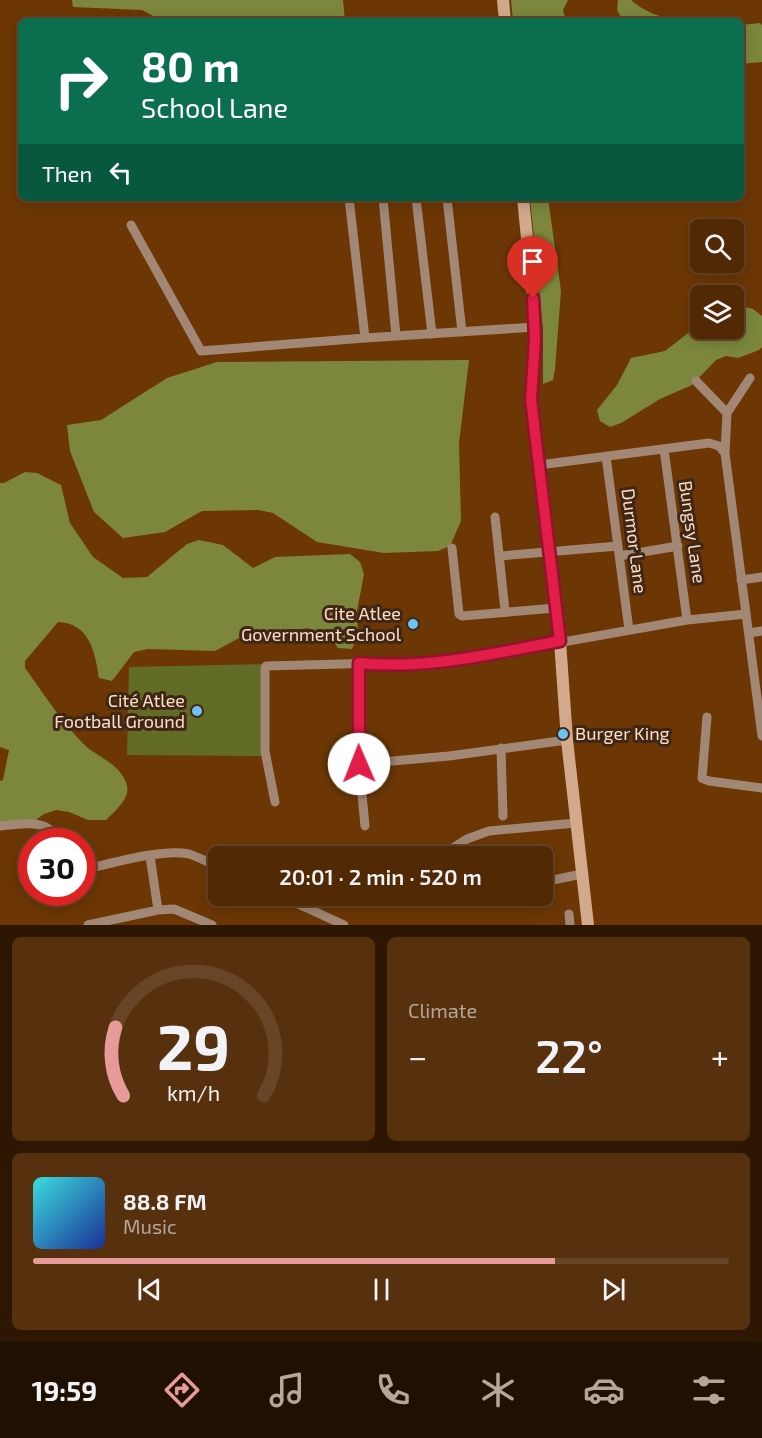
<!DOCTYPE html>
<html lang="en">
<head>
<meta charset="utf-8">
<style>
	:root { --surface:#512904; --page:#57310e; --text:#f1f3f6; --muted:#b4a69a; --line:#674526; --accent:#e69b98 }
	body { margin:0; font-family:"Exo 2",sans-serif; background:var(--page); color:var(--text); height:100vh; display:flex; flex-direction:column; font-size:22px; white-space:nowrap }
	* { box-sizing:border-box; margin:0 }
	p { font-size:20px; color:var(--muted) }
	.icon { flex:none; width:33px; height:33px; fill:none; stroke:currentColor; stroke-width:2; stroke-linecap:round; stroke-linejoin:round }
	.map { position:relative; height:925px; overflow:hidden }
	.sheet { display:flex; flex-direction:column; gap:12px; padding:12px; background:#2d1702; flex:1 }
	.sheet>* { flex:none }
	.hud { position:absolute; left:18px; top:18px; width:726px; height:183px; border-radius:9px; box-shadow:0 3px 15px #0003,0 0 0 2px var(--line); background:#0b6e4f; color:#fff; overflow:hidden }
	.tools { position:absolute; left:690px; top:219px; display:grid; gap:12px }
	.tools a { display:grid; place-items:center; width:54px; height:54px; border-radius:9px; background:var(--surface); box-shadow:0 3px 15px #0003,0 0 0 2px var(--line); font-size:30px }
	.speed { position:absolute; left:18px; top:828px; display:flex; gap:12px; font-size:30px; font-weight:700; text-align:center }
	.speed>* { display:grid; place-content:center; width:78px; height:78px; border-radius:50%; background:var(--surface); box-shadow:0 3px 15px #0003,0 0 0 2px var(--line); line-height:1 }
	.speed .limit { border:9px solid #d22; background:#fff; color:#111 }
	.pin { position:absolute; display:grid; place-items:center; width:51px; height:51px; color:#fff; margin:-62px -26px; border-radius:50% 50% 50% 0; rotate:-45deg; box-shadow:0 0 6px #0007 }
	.pin .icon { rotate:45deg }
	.me { position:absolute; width:66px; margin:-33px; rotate:359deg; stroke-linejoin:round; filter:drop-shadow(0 0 4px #0008) }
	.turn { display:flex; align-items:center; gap:21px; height:126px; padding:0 24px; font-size:27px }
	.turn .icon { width:78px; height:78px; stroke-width:2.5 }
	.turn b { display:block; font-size:42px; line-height:51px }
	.then { display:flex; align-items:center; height:57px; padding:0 24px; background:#0003; gap:12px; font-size:22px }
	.big { font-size:45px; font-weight:600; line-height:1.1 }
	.sheet .card { flex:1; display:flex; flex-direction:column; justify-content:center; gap:9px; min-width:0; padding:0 21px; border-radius:9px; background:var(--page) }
	.sheet .dial { align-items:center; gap:0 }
	.dial svg { height:156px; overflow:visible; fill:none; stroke:var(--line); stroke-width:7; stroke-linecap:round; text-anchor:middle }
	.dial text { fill:var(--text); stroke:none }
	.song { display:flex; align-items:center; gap:18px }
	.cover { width:72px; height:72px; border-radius:9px; background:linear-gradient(135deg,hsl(180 70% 55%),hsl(230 70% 35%)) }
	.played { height:6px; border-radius:3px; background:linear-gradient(90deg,var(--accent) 75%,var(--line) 75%) }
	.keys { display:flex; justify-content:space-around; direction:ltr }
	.heat { display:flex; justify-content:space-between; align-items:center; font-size:33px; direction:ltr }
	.sheet .tiles { flex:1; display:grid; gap:12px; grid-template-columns:1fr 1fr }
	.card:last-child { grid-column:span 2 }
	.trip { position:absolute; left:208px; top:846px; width:345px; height:60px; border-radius:9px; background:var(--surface); box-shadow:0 3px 15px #0003,0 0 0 2px var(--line); font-weight:600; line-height:60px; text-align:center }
	.dock { display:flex; height:96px; justify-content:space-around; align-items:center; background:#201002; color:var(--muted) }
	.dock .icon { width:42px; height:42px }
	.dock .active { color:var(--accent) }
	.dock b { font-size:27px; color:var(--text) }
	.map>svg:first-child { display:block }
</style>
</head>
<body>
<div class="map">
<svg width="762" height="925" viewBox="0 0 762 925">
	<rect width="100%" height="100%" fill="#6c3705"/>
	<path fill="#626c27" d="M269,664L264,756L127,755L129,667Z"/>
	<path fill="#7c873d" d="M72,0H343L345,21H156L155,17L142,10L73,7Z
		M511,0H568L563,10L566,21H513Z
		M618,0H631C645,12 658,16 676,21H623L617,10Z
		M760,23L762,25V62L741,64V25Z
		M530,198H548L561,291L555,369L553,380L543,384V328Z
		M742,306L753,309L762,316V347L759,350L738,358L726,356L716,360L692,385L660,399L621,423L610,427L600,421L597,410L617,385L631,358L665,351L692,330L700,327V328H734V312Z
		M469,360L459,443L461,521L450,546L438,551L384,553L317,542L273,513L259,510L202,511L165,532L123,538L94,512L70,451L67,425L101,420L167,378L217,362Z
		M25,472L37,473L61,485L70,523L93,557L123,578L147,577L187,544L199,540L223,545L253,568L275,557L350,554L360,562L364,574L357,611L358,635L352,649L338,648L330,637L307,628L266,638H239L215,651L148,649L134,652L112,681L99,678C95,651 89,623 58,622L25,661V668C42,691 70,735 92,751C105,760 123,768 127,786C130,799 114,812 106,820H88L69,812L56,810L44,814L33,822L0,827V781L3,780L9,750L0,747V483H4Z"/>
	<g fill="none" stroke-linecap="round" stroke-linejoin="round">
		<path stroke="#a18774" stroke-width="9" d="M349,198L365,338L535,327
			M383,198L396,336
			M416,198L432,334
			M447,198L462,332
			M131,225L201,351L365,338
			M696,381L727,413L725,453
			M727,413L750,378
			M664,449L687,620
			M606,456L629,630
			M539,465L709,443L719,446L725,453L762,736
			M495,517L505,611
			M452,548L459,614L462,616L556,608
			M500,556L618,546
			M619,556L678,546
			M741,580L762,577
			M749,633L762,631
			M359,663V764L365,826
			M707,717L702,778L709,781L762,788
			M501,748L503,816
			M359,764L449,756L567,740
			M275,802L265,751V668L266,666L456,661L687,620L746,614
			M0,826C15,825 36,820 49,829L53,842
			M150,856L158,910
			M440,856L467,839L489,831L576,823
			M82,870C110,864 162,848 189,854C199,857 209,863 219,867
			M543,882L582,874
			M281,896L344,925
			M450,903L485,896
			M569,914L570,925
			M88,925L158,910L174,909L212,925"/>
		<path stroke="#d3a98c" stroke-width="12" d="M503,0L505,21
			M523,198L535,318L531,399L560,641L567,740L588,925"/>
	</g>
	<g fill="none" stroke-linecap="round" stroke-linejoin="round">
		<defs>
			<path id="route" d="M359,764V663C427,670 495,653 560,641L531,399L535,340L533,298"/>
		</defs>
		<use href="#route" stroke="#92132f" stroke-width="15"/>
		<use href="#route" stroke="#e11d48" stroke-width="10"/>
	</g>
	<g fill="#6ec2f3" stroke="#3f2715" stroke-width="2">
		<circle cx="413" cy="624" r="6"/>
		<circle cx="197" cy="711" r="6"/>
		<circle cx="563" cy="734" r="6"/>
	</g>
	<g text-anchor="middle" stroke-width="6" stroke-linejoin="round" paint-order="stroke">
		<g font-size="18" fill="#ffdec8" stroke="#3f2715">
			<text transform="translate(692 532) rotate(82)" y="6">Bungsy Lane</text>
			<text transform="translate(634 541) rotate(83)" y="6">Durmor Lane</text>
		</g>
		<g font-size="18" fill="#ffdec8" stroke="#3f2715" text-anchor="end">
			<text x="401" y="620">Cite Atlee<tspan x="401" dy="21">Government School</tspan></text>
			<text x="185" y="707">Cité Atlee<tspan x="185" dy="21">Football Ground</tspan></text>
			<text x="575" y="740" text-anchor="start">Burger King</text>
		</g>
	</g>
</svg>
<div class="tools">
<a><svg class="icon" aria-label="search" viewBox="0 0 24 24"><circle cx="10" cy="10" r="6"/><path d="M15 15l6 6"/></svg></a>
<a><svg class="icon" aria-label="layers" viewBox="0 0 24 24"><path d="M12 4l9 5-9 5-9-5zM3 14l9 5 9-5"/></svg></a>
</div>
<div class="speed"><div class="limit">30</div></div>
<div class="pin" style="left:533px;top:298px;background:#d93025"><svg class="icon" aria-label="arrive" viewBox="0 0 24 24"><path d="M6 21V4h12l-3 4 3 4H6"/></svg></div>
<svg class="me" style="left:359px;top:764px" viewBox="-20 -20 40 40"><circle r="19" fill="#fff"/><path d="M0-13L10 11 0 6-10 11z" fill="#e11d48"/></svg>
<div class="trip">20:01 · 2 min · 520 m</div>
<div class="hud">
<div class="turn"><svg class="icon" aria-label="right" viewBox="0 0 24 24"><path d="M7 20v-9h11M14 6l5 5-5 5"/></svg><div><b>80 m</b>School Lane</div></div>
<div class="then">Then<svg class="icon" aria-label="left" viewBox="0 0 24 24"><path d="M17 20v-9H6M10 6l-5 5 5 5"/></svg></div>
</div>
</div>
<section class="sheet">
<div class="tiles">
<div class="card dial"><svg viewBox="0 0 100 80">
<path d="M14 69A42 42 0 1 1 86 69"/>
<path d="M14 69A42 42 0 0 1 10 34" stroke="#e69b98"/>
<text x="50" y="56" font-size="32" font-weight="700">29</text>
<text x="50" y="72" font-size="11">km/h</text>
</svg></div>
<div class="card"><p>Climate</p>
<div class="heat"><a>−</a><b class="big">22°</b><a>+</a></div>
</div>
<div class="card">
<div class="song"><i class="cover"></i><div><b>88.8 FM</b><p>Music</p></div></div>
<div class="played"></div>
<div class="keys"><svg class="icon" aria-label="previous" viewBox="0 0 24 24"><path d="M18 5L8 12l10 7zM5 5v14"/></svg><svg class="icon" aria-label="pause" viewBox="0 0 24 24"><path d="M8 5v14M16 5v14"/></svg><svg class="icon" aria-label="next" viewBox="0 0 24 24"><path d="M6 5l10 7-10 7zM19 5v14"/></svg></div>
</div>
</div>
</section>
<nav class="dock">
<b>19:59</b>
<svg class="icon active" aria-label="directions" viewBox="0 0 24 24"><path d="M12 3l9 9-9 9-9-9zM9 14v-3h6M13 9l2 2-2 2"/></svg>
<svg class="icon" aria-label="music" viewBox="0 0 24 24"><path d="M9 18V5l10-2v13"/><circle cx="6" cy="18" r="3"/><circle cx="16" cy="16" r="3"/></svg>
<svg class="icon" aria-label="phone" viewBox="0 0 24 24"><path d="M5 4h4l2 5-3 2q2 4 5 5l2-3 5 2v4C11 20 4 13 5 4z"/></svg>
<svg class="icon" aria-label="climate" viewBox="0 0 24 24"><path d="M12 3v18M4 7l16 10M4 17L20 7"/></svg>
<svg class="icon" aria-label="car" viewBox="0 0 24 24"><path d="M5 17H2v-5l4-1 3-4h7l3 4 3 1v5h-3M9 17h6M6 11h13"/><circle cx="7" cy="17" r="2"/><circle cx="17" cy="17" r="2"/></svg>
<svg class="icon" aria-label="filters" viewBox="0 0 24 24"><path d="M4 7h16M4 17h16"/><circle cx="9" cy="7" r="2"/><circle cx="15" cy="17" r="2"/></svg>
</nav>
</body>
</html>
